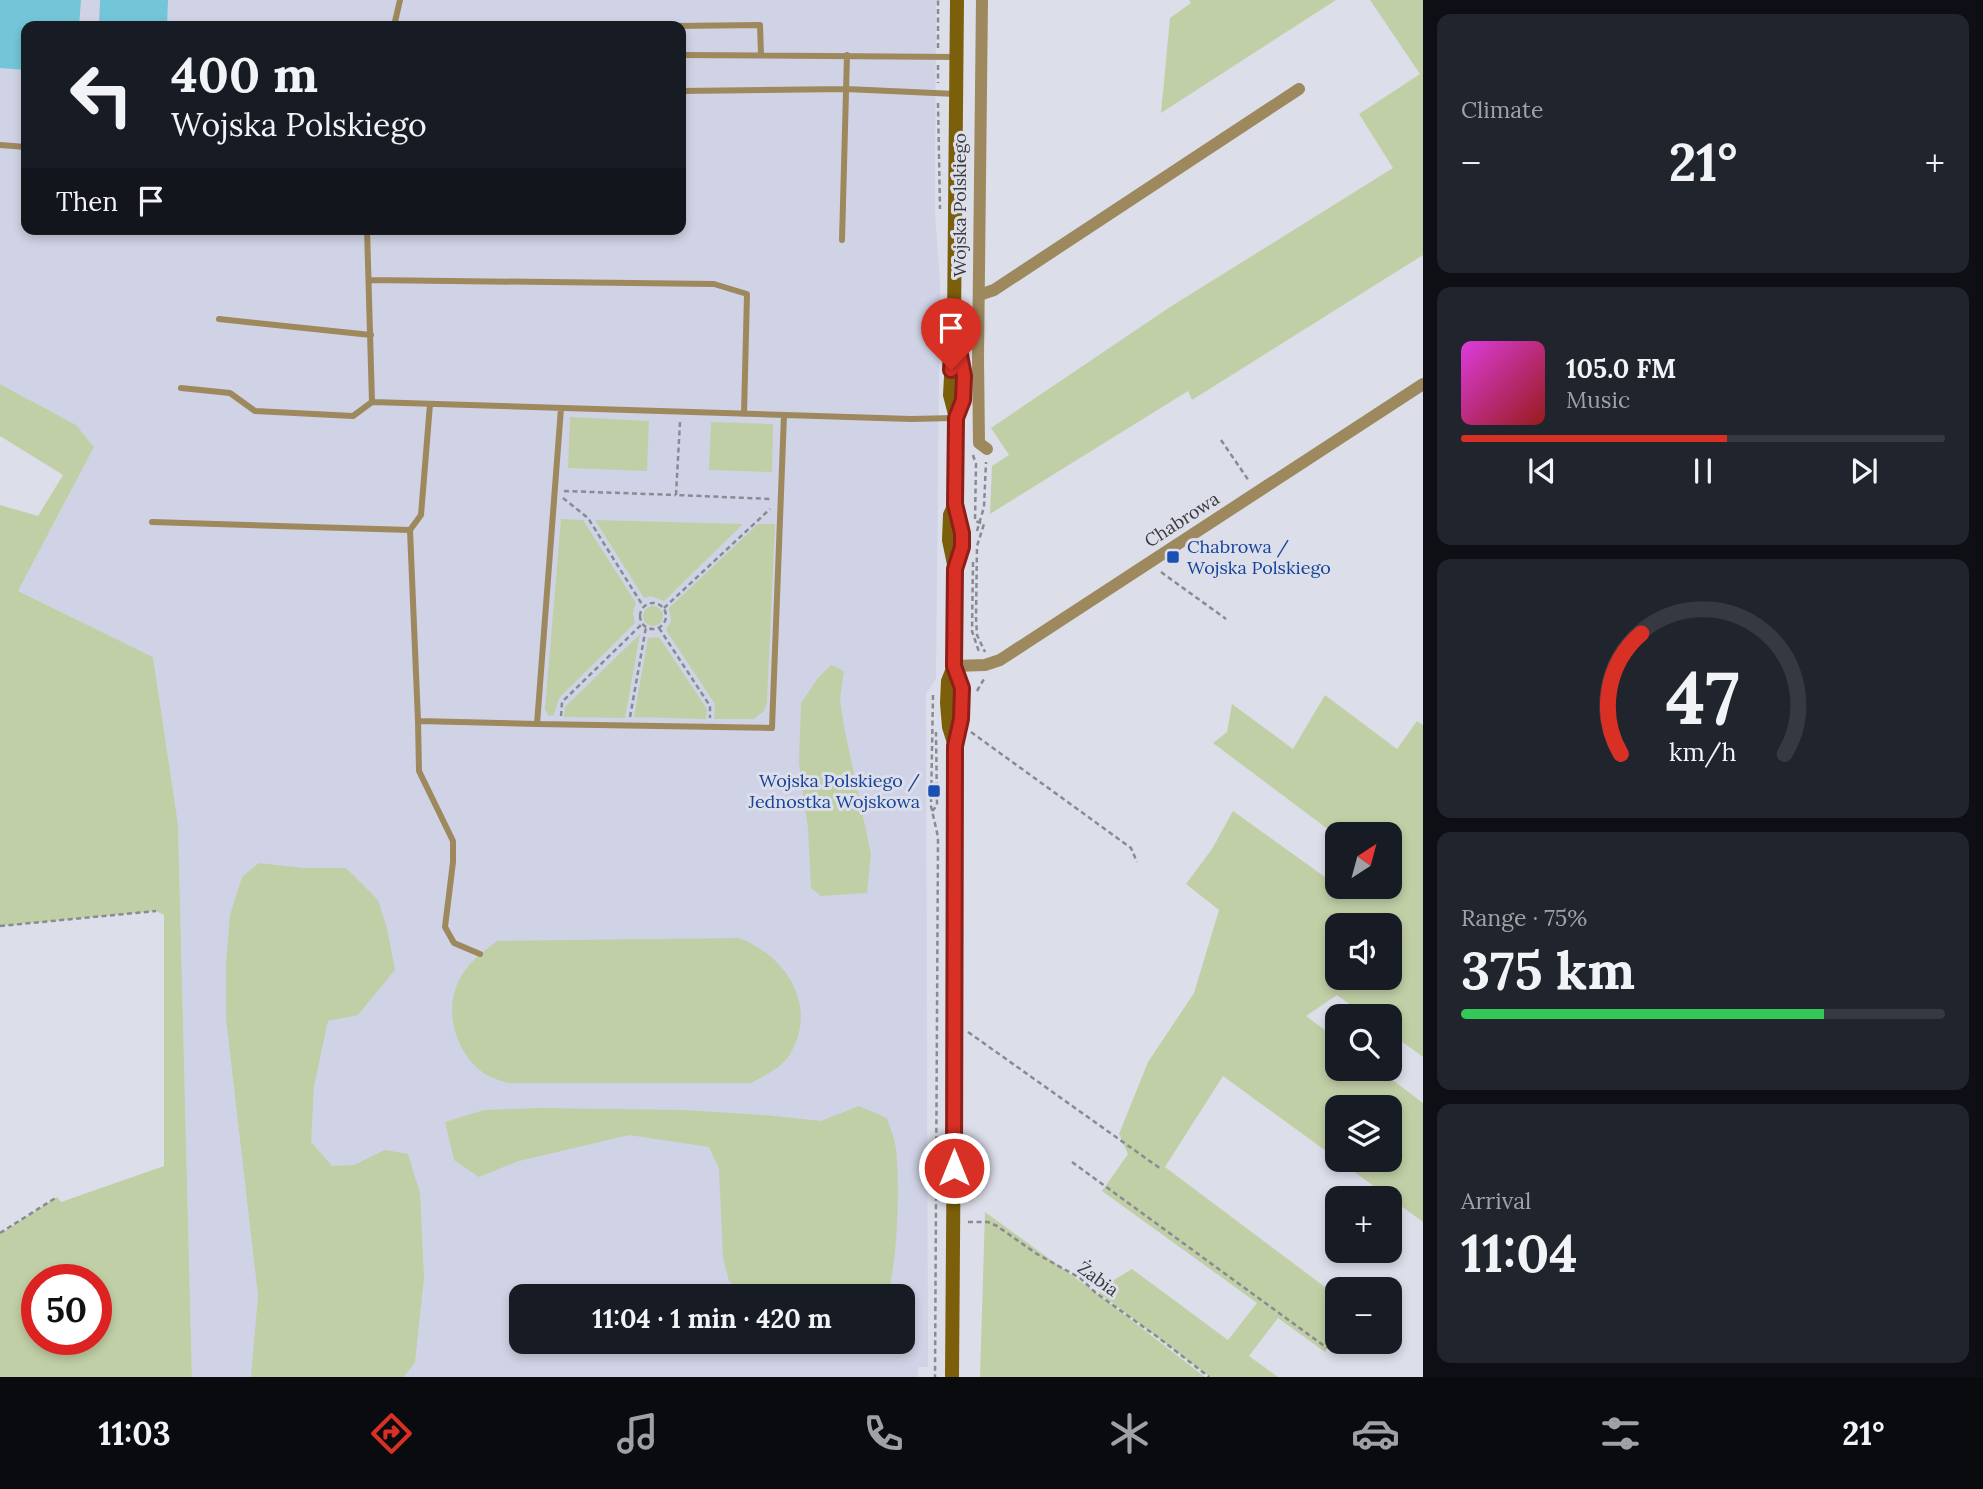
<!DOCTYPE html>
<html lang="en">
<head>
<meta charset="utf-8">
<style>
	:root { --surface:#171b24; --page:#20242c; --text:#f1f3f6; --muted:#9ea1a6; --line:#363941; --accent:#d93025 }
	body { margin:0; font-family:Lora,serif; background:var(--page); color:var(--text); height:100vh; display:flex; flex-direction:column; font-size:26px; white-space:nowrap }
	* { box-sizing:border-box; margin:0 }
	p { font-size:23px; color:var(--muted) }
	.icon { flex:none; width:38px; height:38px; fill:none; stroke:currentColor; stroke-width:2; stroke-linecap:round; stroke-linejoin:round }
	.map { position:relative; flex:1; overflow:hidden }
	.details { display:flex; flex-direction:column; gap:14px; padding:14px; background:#0d0f14; width:560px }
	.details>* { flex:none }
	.top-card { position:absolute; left:21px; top:21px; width:665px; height:214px; border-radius:14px; box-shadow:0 4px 10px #0003; background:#171b24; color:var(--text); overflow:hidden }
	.needle { width:46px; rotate:36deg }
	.tools { position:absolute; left:1325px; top:822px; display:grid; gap:14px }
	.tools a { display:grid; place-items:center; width:77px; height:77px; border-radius:14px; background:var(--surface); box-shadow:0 4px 10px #0003; font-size:35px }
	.speed { position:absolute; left:21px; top:1264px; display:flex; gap:14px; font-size:35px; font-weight:700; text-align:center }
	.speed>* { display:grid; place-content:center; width:91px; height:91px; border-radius:50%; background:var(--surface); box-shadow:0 4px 10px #0003; line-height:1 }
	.speed .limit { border:10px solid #d22; background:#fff; color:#111 }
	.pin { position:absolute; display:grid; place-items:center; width:60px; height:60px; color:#fff; margin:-72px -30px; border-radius:50% 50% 50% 0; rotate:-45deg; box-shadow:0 0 7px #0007 }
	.pin .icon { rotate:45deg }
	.me { position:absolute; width:77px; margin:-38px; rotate:0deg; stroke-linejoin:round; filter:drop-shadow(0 0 5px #0008) }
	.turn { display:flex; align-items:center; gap:24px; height:147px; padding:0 35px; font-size:32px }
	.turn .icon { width:91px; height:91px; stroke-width:2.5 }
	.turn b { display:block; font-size:49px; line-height:60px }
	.then { display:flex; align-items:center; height:66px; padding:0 35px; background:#0003; gap:14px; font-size:26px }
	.big { font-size:52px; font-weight:700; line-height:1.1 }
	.details .widget { flex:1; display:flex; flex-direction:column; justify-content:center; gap:10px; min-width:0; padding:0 24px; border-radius:14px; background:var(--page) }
	.details .dial { align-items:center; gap:0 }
	.dial svg { height:182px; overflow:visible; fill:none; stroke:var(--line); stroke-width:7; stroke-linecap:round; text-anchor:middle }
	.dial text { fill:var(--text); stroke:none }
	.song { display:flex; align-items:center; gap:21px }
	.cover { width:84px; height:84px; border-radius:10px; background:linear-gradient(135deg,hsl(300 70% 55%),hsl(0 70% 35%)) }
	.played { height:7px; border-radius:4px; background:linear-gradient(90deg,var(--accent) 55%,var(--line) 55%) }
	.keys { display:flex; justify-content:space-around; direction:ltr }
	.heat { display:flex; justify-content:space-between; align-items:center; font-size:38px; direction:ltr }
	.charge { height:10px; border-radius:5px; background:linear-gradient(90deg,#34c759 75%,var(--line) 0) }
	.trip { position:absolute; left:509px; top:1284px; width:406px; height:70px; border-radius:14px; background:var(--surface); box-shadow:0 4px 10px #0003; font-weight:700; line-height:70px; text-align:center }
	.tabs { display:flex; height:112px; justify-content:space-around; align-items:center; background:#090b0e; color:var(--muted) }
	.tabs .icon { width:49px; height:49px }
	.tabs .active { color:var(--accent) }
	.tabs b { font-size:32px; color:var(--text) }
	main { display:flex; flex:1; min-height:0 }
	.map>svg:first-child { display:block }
</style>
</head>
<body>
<main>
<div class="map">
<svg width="1423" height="1377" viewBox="0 0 1423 1377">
	<rect width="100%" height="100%" fill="#dcdfea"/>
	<path fill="#cfd3e5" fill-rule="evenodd" d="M0,0H936L935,213L940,281L936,679L926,694L928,1367H918V1377H192L178,824L153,657L18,591L94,447L76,425L0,384ZM26,26H681V229H26ZM522,1297H903V1342H522Z"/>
	<path fill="#c1cfa6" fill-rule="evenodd" d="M1189,0H1336L1161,113L1170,18L1191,3Z
		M1370,0H1423V255L1192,400L1188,391L990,514L992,466L1009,455L991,428L1170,307L1393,168L1359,114L1420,74Z
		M0,384L76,425L94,447L18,591L153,657L178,824L192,1377H0V1234L57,1197L61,1202L164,1166V915L156,911L0,926V505L38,516L63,475L0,436ZM37,1279H96V1339H37Z
		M570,417L649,421L647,471L568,468Z
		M711,422L773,424L772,472L709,470Z
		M561,519L583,520L636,603L633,613L635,623L559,698L554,715L549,716L545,709Z
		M595,520L743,524L664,601L651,596L644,598Z
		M758,524H775L767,702L764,711L754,719H714L715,704L666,630L671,621L669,608Z
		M643 616a10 10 0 1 1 20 0a10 10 0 1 1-20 0Z
		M640,634L625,718L564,717L565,707Z
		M659,637L707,709L706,719L634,717L648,638Z
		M831,665L844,671L840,699L844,727L871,854L867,893L821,896L811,888L808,828L799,763L801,703L818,678Z
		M1325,695L1397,749L1417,721L1423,725V1057L1390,1033V1017H1367L1337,995L1306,1016L1337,1039V1069H1378L1423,1103V1222L1338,1160H1390V1108H1337V1159L1223,1076L1165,1167L1337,1296V1323L1325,1352L1278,1318L1249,1356L1278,1377H1210L1099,1293V1289L1132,1269L1228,1340L1257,1303L1102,1191L1128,1154L1119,1134L1148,1062L1194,993L1219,910L1186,884L1212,849L1233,811L1325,877L1337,862V887H1390V835L1337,836L1213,743L1227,732L1232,704L1293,749ZM1337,926H1390V978H1337Z
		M259,863L303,868H346L378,900L387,928L395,970L358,1015L328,1021L314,1086L311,1142L332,1166L354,1165L385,1150L408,1154L420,1193L424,1278L415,1362L404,1377H251L258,1295L226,1018V963L230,915L242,877Z
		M739,938C786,956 819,1006 790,1054C783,1067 764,1076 751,1083H507C499,1080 489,1077 482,1072C454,1050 442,1007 462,975C470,961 484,951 497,941Z
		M859,1106L887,1118C890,1128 895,1139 896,1149C900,1180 898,1271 886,1297H750L729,1281L723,1258L719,1169L709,1147L629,1135L519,1161L479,1177L454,1160L445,1122L484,1110L539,1108L684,1110L765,1115L821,1121Z
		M985,1212L1099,1295L1205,1377H980Z"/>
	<path fill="#72c6d8" d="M0,0H81L79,26H26V70L0,68Z
		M100,0H168L167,26H99Z"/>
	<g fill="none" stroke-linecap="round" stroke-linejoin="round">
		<path stroke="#898b92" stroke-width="2.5" stroke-dasharray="5 3.5" stroke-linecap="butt" d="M938,48V0
			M938,65V83
			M938,103L940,209
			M680,422L676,495L771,499
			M1221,440L1249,481
			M973,455L976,464L975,521L984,524L977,546L976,618L977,635L985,652
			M564,491L676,495
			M563,498L588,518L643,606
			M977,531L984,507L986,462
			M973,562L972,631L979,652
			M1161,572L1226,619
			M640 616a13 13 0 1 1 26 0a13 13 0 1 1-26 0Z
			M664,608L770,509
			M659,628L710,706V718
			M977,691L984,679
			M933,695L931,806L938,837L935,1377
			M561,716L562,702L642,624
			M630,717L646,627
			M971,732L1131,848L1137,862
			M932,811L937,806L936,732
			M0,926L156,911
			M968,1032L1161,1169
			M1072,1162L1327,1348
			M968,1222H988L997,1226L1037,1254L1080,1278L1096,1293L1159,1338L1209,1377
			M0,1233L57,1197"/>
		<path stroke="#9d895d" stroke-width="6" d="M394,26L400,0
			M674,26L760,25L761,55
			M681,55L955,57
			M681,91L846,89L956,94
			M0,145L26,147
			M367,229L372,402L911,419L954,418
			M842,240L847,55
			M369,280L714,284L747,294L744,414
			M219,319L371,335
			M181,388L230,393L255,411L353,416L372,402
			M430,404L421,515L410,530L418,721L537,724L561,408
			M152,522L410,530
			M418,721L419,771L453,841V862L445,927L454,943L480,954
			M537,724L772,728L784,415"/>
		<path stroke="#9d895d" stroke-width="12" d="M982,0L978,359L979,443L987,449
			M979,295L994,290L1299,89
			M954,666L985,665L1000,660L1423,384"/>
		<path stroke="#7c5f0a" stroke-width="14" d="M957,418C967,389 963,367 957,338
			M955,504L950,515L949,540L955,569L954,666L962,688L961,719L955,744
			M955,569L962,547L963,533L955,504L956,418L950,395L954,323L957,0
			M952,1377L956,843L955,746L949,727L947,703L948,681L954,666"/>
	</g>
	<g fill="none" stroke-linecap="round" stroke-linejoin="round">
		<defs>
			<path id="route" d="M951,370L954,323L964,376L963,400L956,418L955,504L962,533V547L955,569L954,666L962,688L961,719L955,746L954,1168"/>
		</defs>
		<use href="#route" stroke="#8d1f18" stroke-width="18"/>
		<use href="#route" stroke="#d93025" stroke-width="12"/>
	</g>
	<g fill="#1a4fb4" stroke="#dcdfea" stroke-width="2.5">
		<rect x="1166" y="550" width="14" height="14" rx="3.5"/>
		<rect x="927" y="784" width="14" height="14" rx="3.5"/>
	</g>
	<g text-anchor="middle" stroke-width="6" stroke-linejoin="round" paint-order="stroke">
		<g font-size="18" fill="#393a3e" stroke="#dcdfea">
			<text transform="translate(960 205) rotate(-90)" y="6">Wojska Polskiego</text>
			<text transform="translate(1182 520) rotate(-33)" y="6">Chabrowa</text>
			<text transform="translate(1098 1279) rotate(36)" y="6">Żabia</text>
		</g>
		<g font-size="18" fill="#164399" stroke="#dcdfea" text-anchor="start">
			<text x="1187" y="553">Chabrowa /<tspan x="1187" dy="21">Wojska Polskiego</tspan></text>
			<text x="920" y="787" text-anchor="end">Wojska Polskiego /<tspan x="920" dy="21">Jednostka Wojskowa</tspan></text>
		</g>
	</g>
</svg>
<div class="tools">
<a><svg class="needle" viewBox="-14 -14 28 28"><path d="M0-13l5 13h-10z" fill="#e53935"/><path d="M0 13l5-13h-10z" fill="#9ea1a6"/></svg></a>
<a><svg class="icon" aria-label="sound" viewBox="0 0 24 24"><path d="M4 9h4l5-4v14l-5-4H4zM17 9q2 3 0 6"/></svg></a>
<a><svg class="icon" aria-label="search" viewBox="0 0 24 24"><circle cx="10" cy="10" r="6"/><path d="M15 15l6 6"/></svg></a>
<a><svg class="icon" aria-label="layers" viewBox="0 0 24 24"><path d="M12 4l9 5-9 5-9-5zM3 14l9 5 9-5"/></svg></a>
<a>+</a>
<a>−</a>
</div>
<div class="speed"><div class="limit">50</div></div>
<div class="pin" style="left:951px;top:370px;background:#d93025"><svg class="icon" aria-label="arrive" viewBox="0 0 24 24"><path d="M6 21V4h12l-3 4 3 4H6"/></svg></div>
<svg class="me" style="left:954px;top:1168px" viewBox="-20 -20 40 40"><circle r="17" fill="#d93025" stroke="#fff" stroke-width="3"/><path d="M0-11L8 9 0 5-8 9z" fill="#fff"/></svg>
<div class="trip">11:04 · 1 min · 420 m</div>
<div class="top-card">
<div class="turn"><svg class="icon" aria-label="left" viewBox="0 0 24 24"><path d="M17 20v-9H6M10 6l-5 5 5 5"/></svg><div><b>400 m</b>Wojska Polskiego</div></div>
<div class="then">Then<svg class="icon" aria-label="arrive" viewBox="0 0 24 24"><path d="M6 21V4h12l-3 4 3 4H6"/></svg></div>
</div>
</div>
<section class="details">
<div class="widget"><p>Climate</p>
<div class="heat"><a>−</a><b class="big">21°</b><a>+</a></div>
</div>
<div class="widget">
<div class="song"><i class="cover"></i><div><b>105.0 FM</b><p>Music</p></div></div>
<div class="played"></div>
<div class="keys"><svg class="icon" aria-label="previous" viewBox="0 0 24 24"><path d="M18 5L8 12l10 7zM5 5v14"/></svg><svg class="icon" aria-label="pause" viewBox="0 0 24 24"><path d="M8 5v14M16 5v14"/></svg><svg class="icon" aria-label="next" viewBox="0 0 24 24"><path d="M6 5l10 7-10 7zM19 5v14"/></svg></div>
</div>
<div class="widget dial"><svg viewBox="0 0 100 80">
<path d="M14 69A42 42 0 1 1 86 69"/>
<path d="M14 69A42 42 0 0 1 23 16" stroke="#d93025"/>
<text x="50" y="56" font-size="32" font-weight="700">47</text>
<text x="50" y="72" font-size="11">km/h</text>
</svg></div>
<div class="widget"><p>Range · 75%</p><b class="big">375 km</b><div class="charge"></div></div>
<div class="widget"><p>Arrival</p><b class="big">11:04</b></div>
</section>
</main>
<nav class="tabs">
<b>11:03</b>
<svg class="icon active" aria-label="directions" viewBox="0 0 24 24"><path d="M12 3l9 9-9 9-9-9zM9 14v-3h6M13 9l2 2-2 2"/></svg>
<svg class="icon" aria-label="music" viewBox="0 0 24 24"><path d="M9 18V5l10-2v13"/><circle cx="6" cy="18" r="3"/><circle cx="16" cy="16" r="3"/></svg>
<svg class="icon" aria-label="phone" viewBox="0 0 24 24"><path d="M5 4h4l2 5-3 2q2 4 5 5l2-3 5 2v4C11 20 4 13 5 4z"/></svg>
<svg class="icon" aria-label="climate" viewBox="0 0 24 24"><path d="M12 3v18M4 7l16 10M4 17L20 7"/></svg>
<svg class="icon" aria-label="car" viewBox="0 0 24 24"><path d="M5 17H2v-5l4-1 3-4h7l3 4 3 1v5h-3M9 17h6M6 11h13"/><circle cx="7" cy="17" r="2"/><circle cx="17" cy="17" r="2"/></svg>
<svg class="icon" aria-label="filters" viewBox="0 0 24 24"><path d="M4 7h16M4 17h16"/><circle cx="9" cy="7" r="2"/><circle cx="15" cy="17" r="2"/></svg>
<b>21°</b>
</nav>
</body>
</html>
